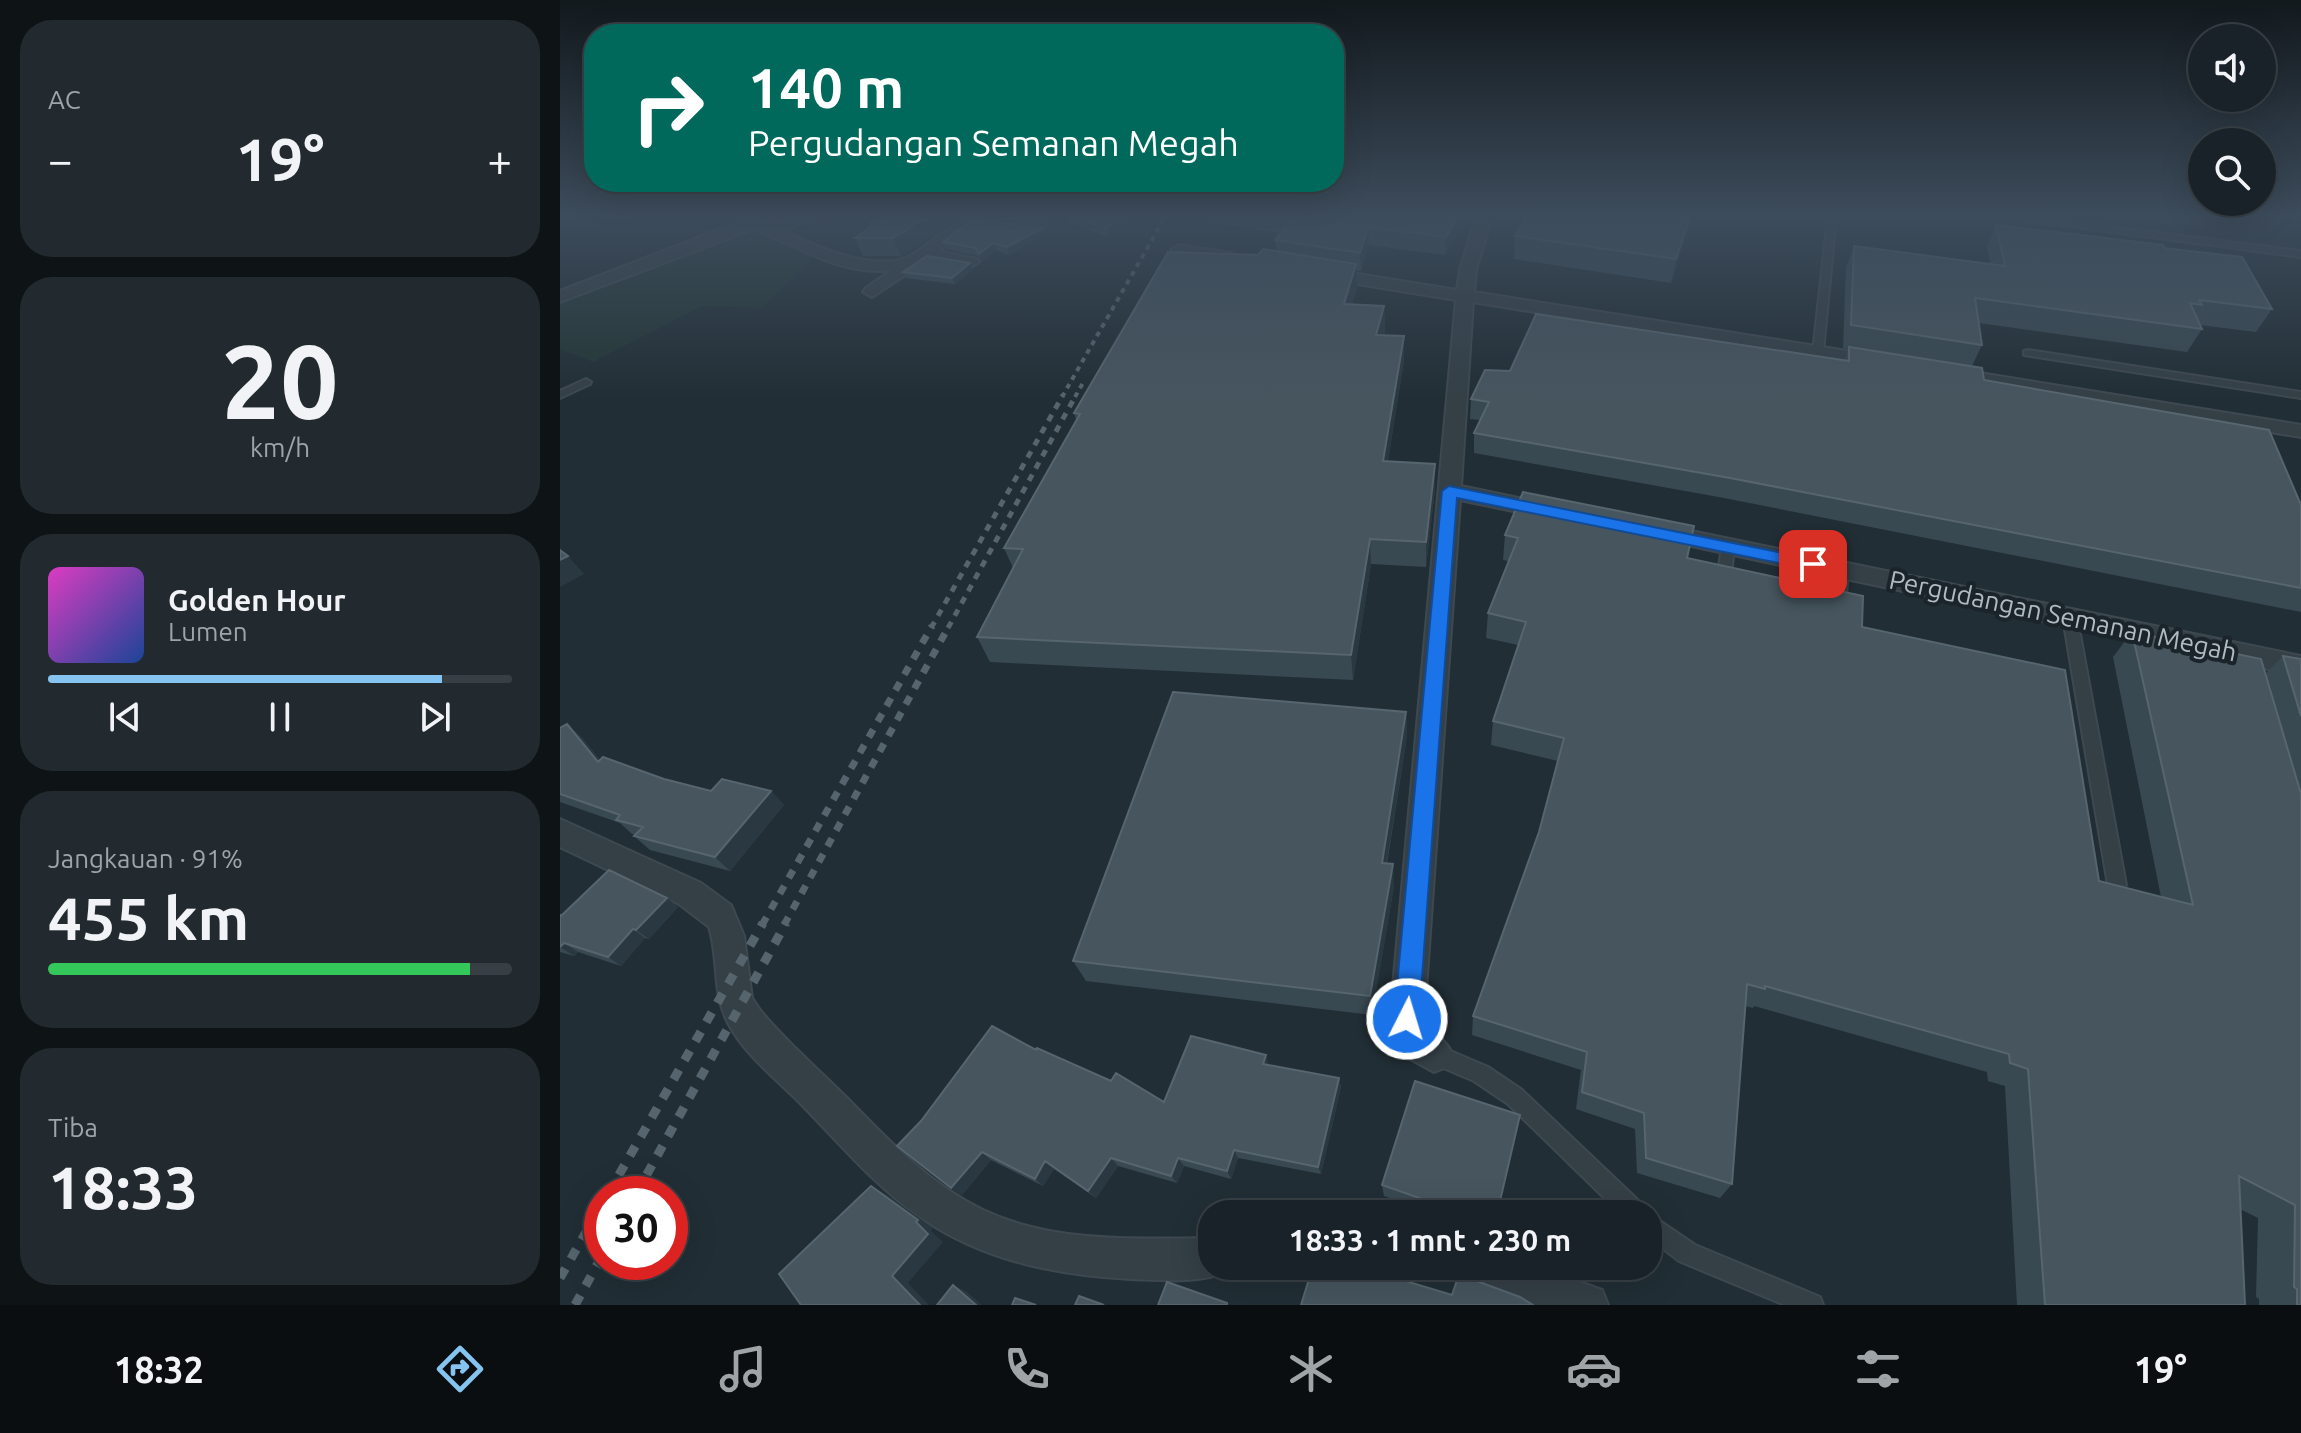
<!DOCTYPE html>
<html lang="id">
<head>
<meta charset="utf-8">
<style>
	:root { --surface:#192228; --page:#222a30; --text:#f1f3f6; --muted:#9fa4a8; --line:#373f45; --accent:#86c4f0 }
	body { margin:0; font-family:Ubuntu,sans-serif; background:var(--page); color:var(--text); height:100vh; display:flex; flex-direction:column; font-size:30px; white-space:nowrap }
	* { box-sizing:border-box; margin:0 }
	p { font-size:26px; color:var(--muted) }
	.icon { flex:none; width:44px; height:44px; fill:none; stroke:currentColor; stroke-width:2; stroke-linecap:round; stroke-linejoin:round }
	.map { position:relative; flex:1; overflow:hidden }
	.side { display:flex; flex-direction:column; gap:20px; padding:20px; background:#0e1316; width:560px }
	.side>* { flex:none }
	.top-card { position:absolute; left:24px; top:24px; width:760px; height:168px; border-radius:32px; box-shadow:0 8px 32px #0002,0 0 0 2px var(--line); background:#00695c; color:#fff; overflow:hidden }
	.controls { position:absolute; left:1628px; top:24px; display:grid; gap:16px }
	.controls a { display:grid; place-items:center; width:88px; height:88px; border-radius:50%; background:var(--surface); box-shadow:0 8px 32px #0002,0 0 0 2px var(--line); font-size:40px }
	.speed { position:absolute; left:24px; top:1176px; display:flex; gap:16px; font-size:40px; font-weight:700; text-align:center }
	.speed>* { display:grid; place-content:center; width:104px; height:104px; border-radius:50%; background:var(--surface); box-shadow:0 8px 32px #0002,0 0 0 2px var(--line); line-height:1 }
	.speed .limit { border:12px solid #d22; background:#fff; color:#111 }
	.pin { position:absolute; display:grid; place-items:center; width:68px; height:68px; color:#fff; margin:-34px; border-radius:16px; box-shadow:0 4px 12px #0006 }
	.me { position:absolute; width:88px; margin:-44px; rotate:5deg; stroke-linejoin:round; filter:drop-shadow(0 0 6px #0008) }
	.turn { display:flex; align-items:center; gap:28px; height:168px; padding:0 32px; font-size:36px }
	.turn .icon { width:104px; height:104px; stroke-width:2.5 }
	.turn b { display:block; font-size:56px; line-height:68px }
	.big { font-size:60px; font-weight:700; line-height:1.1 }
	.side .tile { flex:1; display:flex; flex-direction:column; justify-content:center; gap:12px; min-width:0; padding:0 28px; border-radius:32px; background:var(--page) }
	.side .dial { align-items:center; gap:0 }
	.dial b { font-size:104px; line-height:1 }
	.song { display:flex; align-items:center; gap:24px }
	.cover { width:96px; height:96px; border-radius:12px; background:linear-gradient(135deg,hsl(310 70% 55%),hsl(220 70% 35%)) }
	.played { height:8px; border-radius:4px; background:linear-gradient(90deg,var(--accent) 85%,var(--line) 85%) }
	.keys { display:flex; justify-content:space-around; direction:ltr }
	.heat { display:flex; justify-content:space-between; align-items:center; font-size:44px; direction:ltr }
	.charge { height:12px; border-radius:6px; background:linear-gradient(90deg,#34c759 91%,var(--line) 0) }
	.trip { position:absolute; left:638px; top:1200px; width:464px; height:80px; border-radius:32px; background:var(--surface); box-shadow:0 8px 32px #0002,0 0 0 2px var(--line); font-weight:700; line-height:80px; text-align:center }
	.tabs { display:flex; height:128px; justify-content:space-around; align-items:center; background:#0a0e10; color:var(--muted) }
	.tabs .icon { width:56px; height:56px }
	.tabs .current { color:var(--accent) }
	.tabs b { font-size:36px; color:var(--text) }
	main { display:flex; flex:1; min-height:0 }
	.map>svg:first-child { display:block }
</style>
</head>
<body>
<main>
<section class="side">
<div class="tile"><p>AC</p>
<div class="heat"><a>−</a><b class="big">19°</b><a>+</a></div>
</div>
<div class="tile dial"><b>20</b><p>km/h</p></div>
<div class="tile">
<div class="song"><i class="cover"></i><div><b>Golden Hour</b><p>Lumen</p></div></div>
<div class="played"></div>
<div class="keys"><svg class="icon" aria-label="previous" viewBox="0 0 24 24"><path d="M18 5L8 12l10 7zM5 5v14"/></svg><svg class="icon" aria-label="pause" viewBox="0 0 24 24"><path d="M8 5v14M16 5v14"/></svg><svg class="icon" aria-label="next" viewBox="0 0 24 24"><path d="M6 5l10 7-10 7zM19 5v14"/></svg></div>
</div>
<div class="tile"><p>Jangkauan · 91%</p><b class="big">455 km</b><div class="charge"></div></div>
<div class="tile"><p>Tiba</p><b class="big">18:33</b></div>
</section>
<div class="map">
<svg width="1741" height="1305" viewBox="0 0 1741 1305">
	<rect width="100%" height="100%" fill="#212e35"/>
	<path fill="#233635" d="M201,230L263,246L203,308L142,306L33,362L0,349V303L179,234Z"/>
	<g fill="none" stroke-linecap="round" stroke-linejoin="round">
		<path stroke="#162732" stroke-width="6" d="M1686,217L1741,221"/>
		<defs>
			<path id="service" d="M181,217L197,218L199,224L192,226L190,221Z
				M1268,217H1276L1263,352L1258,355L1253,352Z
				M1452,217H1472L1741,251V257L1456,219Z
				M1468,350L1741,392V398L1464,355V351Z
				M26,379L31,382L30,384L0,398V391Z
				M1168,543L1174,547L1170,585L1163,590L1156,585L1162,547Z
				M1282,566L1288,570L1285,608L1278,613L1271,608L1276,570Z
				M1510,613L1517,618L1566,885L1563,890L1557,893L1551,890L1548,885L1503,618Z
				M874,1044L928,1067L962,1090L1084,1206L1087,1214L1088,1213L1135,1245L1260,1297L1263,1305H1225L1119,1261L1088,1237V1214H1061L948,1104L914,1081L867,1061L864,1054L867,1047Z"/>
			<path id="minor" d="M237,217H258L225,231C255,247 323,276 355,253C376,239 397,217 423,217L379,251L417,259L419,262L411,267L369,259L312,297L303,292L306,288L332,270C281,277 239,246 194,229L0,302V291L163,228L195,219L212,225Z
				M452,217H474L488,224L480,229Z
				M916,217H932L916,270L914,292L1319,356L1328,362L1319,368L913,302L901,486L992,505L1000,507L1003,512L1000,517L992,519L900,500L864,1019C871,1036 885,1036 892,1054L887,1067L874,1072L843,1055L830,1019L896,300L761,278L753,273L761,268L897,290L900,270Z
				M619,245L671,253L679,258L671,263L613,253L611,250Z
				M1389,368L1741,425V437L1382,378L1379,374Z
				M1097,524L1741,656V676L1089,537L1085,532L1089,527Z
				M0,819L141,883L171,905L184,936L192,998L200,1010C226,1042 257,1068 286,1097C327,1139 369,1184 423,1210C492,1243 577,1239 652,1238V1266H669L666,1272C638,1284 601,1280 570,1279C497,1275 425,1261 363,1219C318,1189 282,1146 244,1107C218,1080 184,1055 167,1021C152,990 159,958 149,927L119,904L0,847Z
				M897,1266H976L1042,1290L1048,1305H969L903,1280Z"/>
		</defs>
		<use href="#service" stroke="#3e4850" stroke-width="4"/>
		<use href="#minor" stroke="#3e4850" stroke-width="4"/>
		<use href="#service" fill="#343f46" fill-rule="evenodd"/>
		<use href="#minor" fill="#343f46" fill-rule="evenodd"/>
		<path stroke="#56646d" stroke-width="4" stroke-dasharray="5 5" stroke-linecap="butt" d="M502,397L605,217
			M515,397L524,381"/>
		<path stroke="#56646d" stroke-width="5" stroke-dasharray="7 7" stroke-linecap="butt" d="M371,628L503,395
			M388,628L516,395"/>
		<path stroke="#56646d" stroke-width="7" stroke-dasharray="9 9" stroke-linecap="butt" d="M202,925L372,626
			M224,925L389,626"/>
		<path stroke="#56646d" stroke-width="9" stroke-dasharray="11 11" stroke-linecap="butt" d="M48,1194L203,923
			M76,1194L226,923
			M0,1278L42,1204
			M15,1305L42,1256"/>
	</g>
	<path fill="#394952" d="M321,217H387L390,224L341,256H303L295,238L311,227L310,224Z
		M507,217H583L548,237L509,223Z
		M645,217H908L885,255L809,245L801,271H796L797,287L792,305L824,306L825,330L824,336H844V360L828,461L875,464V489L866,567L811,564L793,680L430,662L417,637L453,568L444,548L516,420L514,413L698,255L717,251L715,240L721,233L646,223Z
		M966,217H1132L1111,283L954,259L955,236Z
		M1568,217H1648L1642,226L1569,219Z
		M1436,225L1604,248L1712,309L1696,332L1640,325L1642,329L1627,352L1419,323L1422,345L1412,366L1424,380L1741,505V612L1164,498L914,453V433L920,420L910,419L911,399L1285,360L1288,349L1283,348L1286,268L1294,246L1430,264L1427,247Z
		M485,235L449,255L436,250L422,262L418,256L386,249L383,242Z
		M412,270L395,284L346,278L343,272Z
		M945,535L1127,558L1302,627L1539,881L1601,897L1553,657L1572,632L1705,674L1723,656L1741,659V1305H1699V1299L1696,1297L1698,1218L1680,1209L1685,1305H1457L1445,1086L1428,1081L1427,1072L1194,1006L1193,1008L1185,1006L1172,1184L1160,1198L1077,1173L1075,1129L1016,1109L1021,1070L912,1035L913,1016L979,832L998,761L931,745L933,721L958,645L926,638L928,613L948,561L943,560Z
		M846,712L847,736L827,864L834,886L812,1015L526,981L513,961Z
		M7,724L23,739L40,760L104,779L151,791H211L224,805L170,871L90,850L74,836L75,835L72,834L60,823L0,802V728Z
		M107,898L118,907L89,939L85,938L61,966L18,952L14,956L0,952V915Z
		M476,1050L604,1102L709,1065L779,1078L781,1087L761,1174L678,1158L671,1179L624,1166L617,1183L558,1166L536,1198L494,1169L483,1186L431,1160L402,1195L391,1188Z
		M822,1185L937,1214H875L824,1196Z"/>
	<path fill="#2a3941" d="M368,217H387L390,224L341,256L333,238Z
		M566,217H583L548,237L546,228Z
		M898,217H908L885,255L886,237Z
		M1130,217H1132L1111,283L1116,259Z
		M808,227L809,245L801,271L800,253Z
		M483,228L485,235L449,255L447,247Z
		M433,243L436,250L422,262L419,254Z
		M410,263L412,270L395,284L392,278Z
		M796,264L797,287L786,328L784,304Z
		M824,306L825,330L818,360L816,335Z
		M844,336V360L824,486L823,461Z
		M875,464V489L866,567V542Z
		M810,539L811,564L793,680L791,655Z
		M8,556L24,574L0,587V560Z
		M846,712L847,736L823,885L822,863Z
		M7,724L23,739L54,777L38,762Z
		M211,791L224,805L170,871L155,857Z
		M833,864L834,886L812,1015L810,996Z
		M107,898L118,907L89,939L76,930Z
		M73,929L85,938L61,966L48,957Z
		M4,943L18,952L14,956L0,947Z
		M706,1055L709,1065L706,1073L703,1064Z
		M779,1078L781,1087L761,1174L758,1167Z
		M674,1150L678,1158L671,1179L667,1171Z
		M422,1152L431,1160L402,1195L391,1188Z
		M551,1158L558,1166L536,1198L528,1191Z
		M618,1158L624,1166L617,1183L611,1176Z
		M485,1161L494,1169L483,1186L475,1179Z
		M311,1186L327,1195L373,1228L371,1231L383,1242L348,1283L369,1305H360L332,1276Z
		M393,1285L407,1292L422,1305H416Z"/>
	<path fill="#46555e" stroke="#56656e" stroke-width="2" d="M321,217H368L333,238H295L313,225L310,224Z
		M512,217H566L546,228Z
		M730,217H898L886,237L808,227L800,253L715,240L734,217Z
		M966,217H1130L1116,259L955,236Z
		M412,220L483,228L447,247L433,243L419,254L415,248L383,242Z
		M1436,225L1603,245L1604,248L1682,257L1712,309L1639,300L1642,305L1630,303L1642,329L1415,298L1422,345L1291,325L1294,246L1445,266Z
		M703,249L796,264L784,304L824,306L816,335L844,336L823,461L875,464L866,542L810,539L791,655L417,637L463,549L444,548L520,414L514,413L608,252L698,255Z
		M367,256L410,263L392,278L343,272Z
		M976,314L1289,361V347L1422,368L1424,380L1709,430L1741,505V588L1170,478L914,433L929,402L911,399L925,370L950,371Z
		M963,492L1134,526L1127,558L1303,596L1302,627L1505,670L1539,881L1633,905L1572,632L1701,659L1741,794V1305H1737V1289L1734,1287L1735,1205L1679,1176L1685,1305H1485L1468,1069L1450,1063L1449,1054L1205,986V989L1187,984L1172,1184L1086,1158L1084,1113L1022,1092L1027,1052L913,1016L979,832L1004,738L933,721L966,622L928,613L958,538L945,535Z
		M0,550L8,556L0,560Z
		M1723,656L1741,659V716Z
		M613,692L846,712L822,863L833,864L810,996L513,961Z
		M7,724L38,762L43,757L104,779L151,791L162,779L211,791L155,857L74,836L83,827L56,820L60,815L0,794V728Z
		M49,870L107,898L76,930L73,929L48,957L4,943L0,947V915L1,916Z
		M432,1026L476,1050L477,1048L551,1081L556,1073L604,1102L631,1036L706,1055L703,1064L779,1078L758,1167L674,1150L667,1171L618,1158L611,1176L551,1158L528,1191L485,1161L475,1179L422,1152L391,1188L337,1146L361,1121Z
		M855,1081L960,1115L937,1214H905L822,1185Z
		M311,1186L358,1220L356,1222L368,1234L332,1276L360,1305H241L219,1274Z
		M753,1266H796L892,1295L900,1271L903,1276L960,1297L973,1305H741Z
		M607,1282L667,1303V1305H598Z
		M393,1285L416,1305H377Z
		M519,1296L544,1305H515Z
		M455,1298L476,1305H452Z"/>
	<linearGradient id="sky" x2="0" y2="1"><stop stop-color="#12191d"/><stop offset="0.54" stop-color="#3d4c5c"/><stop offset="1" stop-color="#3d4c5c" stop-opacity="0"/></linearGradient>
	<rect width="1741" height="399" fill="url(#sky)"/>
	<path fill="#1a73e8" stroke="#114b97" stroke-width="2" d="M889,486L1253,559L1262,564L1253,570L897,498L859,1019L855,1028L847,1031L838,1028L834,1019L882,491Z"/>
	<g text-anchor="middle" stroke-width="8" stroke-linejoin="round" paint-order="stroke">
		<g font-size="26" fill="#afbac3" stroke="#1a242a">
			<text transform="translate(1503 616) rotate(12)" y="9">Pergudangan Semanan Megah</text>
		</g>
	</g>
</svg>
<div class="controls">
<a><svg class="icon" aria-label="sound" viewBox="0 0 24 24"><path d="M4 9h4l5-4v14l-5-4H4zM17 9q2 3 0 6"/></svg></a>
<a><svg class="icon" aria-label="search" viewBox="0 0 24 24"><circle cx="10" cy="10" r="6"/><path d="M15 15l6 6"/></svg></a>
</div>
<div class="speed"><div class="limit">30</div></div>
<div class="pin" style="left:1253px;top:564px;background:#d93025"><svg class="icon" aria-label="arrive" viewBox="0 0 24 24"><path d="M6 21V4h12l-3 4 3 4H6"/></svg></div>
<svg class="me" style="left:847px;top:1019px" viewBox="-20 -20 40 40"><circle r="17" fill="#1a73e8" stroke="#fff" stroke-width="3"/><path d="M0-11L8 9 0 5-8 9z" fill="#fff"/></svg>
<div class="trip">18:33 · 1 mnt · 230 m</div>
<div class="top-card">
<div class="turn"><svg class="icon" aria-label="right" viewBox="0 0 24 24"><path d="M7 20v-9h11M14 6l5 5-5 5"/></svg><div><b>140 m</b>Pergudangan Semanan Megah</div></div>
</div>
</div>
</main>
<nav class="tabs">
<b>18:32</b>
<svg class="icon current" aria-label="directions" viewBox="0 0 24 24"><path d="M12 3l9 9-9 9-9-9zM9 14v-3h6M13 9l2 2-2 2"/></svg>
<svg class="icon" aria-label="music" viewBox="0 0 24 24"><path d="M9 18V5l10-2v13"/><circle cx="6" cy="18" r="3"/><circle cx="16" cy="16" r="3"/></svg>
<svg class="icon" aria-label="phone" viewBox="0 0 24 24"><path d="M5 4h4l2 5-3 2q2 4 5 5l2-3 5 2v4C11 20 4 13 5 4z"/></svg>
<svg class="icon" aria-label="climate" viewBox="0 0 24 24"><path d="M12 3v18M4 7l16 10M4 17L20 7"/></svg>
<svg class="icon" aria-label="car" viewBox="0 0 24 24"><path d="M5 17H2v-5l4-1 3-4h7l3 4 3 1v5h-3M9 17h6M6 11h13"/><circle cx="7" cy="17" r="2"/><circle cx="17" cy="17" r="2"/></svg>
<svg class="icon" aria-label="filters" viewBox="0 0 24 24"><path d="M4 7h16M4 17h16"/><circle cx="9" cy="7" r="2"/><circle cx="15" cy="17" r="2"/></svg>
<b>19°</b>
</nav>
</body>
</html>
